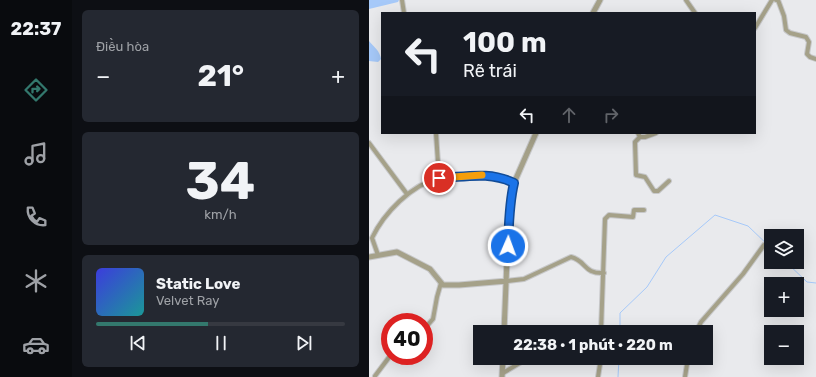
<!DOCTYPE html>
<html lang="vi">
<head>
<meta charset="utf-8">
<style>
	:root { --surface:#171b24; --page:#242831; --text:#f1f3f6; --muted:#9ea1a6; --line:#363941; --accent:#33786d }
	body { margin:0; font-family:Rubik,sans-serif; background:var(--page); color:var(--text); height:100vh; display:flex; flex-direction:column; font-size:15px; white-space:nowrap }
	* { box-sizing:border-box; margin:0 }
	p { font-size:13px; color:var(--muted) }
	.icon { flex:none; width:22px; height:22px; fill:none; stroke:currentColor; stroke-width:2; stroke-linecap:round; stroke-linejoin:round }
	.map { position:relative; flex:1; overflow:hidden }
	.panel { display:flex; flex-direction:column; gap:10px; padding:10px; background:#0d0f14; width:297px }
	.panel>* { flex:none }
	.guide { position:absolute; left:12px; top:12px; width:375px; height:122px; border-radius:0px; box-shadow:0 4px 16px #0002; background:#171b24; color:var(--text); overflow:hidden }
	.tools { position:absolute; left:395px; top:229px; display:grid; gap:8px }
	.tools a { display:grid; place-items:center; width:40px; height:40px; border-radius:0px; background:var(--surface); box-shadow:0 4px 16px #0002; font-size:20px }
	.speed { position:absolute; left:12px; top:313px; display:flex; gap:8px; font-size:20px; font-weight:700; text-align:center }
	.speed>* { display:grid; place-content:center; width:52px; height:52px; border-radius:50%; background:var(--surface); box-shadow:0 4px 16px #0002; line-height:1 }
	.speed .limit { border:6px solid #d22; background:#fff; color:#111 }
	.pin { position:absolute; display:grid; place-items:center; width:34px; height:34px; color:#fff; margin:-17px; border:2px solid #fff; border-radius:50%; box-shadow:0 1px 4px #0007 }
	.me { position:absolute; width:44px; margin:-22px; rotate:2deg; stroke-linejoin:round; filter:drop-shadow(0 0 3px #0008) }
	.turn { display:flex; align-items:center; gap:14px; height:84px; padding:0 16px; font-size:18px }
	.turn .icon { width:52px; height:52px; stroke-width:2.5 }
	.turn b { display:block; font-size:28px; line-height:34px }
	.lanes { display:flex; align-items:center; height:38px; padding:0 16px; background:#0003; justify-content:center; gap:20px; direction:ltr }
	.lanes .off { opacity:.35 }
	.big { font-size:30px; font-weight:700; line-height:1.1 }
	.panel .card { flex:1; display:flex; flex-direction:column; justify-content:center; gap:6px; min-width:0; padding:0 14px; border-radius:6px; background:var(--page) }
	.panel .dial { align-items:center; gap:0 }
	.dial b { font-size:52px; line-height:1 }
	.song { display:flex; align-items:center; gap:12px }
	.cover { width:48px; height:48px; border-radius:6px; background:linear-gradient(135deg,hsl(240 70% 55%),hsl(180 70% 35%)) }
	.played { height:4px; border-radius:2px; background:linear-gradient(90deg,var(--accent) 45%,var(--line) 45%) }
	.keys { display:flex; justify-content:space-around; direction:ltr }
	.heat { display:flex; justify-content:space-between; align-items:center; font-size:22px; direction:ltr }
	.trip { position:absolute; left:104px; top:325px; width:240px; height:40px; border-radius:0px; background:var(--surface); box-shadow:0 4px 16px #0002; font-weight:700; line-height:40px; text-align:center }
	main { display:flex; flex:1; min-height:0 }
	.tab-bar { display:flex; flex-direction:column; width:72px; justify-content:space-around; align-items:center; background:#090b0e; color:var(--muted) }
	.tab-bar .icon { width:28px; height:28px }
	.tab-bar .on { color:var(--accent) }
	.tab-bar b { font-size:18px; color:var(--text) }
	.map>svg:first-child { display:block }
</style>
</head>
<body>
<main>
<nav class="tab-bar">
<b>22:37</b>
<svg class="icon on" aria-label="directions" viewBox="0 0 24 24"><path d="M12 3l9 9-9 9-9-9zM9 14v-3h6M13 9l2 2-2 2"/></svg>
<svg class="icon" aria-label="music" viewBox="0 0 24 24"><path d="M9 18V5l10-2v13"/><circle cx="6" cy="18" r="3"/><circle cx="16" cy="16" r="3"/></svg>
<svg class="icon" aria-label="phone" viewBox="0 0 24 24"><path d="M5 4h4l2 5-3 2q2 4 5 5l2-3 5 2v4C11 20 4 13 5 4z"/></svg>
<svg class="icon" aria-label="climate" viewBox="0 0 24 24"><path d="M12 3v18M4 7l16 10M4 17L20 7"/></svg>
<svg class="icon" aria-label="car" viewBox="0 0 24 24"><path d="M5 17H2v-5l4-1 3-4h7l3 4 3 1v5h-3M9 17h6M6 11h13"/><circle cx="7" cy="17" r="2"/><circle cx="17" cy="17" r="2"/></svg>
</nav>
<section class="panel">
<div class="card"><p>Điều hòa</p>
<div class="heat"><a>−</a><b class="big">21°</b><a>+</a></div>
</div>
<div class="card dial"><b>34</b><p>km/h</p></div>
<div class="card">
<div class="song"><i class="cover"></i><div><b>Static Love</b><p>Velvet Ray</p></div></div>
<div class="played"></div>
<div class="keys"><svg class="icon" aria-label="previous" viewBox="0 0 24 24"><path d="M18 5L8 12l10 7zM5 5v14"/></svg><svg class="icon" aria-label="pause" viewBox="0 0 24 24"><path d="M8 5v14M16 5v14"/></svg><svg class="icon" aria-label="next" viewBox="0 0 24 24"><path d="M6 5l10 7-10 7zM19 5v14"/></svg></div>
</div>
</section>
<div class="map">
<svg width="447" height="377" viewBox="0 0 447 377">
	<rect width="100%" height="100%" fill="#e9eaed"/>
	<path fill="#a6c9f9" d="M0,0H30L29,2L0,9Z
		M0,41C5,47 11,51 12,59L9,62L0,61Z"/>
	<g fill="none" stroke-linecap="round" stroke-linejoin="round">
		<path stroke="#a6c9f9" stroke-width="1" d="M417,262L438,282L447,283
			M251,332V313L278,287L297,257L346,215L379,226L402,248
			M249,377L250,358"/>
		<defs>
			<path id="minor" d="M33,0L35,13
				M317,0L326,13
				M407,0H409L415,16L417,30L421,33L437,37L440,42L438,54L441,57L447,59
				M386,28L403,0
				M67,133L70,178
				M269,133L271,137L266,142L267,175L276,177L285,191H289L300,181
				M271,137H276L287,133
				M0,143L38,194
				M9,255L3,238C15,213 42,185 70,178C79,176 89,177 98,176C116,175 128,175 145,183
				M138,281L155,279L202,257C218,261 214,274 235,273
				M55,329L64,319L68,297L72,283
				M232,332L236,219L240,215L264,217L265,210H275
				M327,332L332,322L374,274L395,245
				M134,373L159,358
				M6,376L21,356
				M229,377L232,358
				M316,377L319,358"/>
			<path id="tertiary" d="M224,13L231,0
				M0,257L28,252L61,269L74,285H90L138,281
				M135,332L140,211L142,195L145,183L167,133
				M133,377L134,358"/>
		</defs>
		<use href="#minor" stroke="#c7c8ca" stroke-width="6"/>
		<use href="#tertiary" stroke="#c7c8ca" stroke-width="7"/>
		<use href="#minor" stroke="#a5a189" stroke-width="4"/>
		<use href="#tertiary" stroke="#a5a189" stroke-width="5"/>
	</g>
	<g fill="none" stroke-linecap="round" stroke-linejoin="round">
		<defs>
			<path id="route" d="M70,178C97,177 120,171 145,183C140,204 140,224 139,246"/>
		</defs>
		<use href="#route" stroke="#114b97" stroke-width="10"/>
		<use href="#route" stroke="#1a73e8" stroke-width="7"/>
		<path stroke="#f59e0b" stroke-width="7" d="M85,177L113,175"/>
	</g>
</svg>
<div class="tools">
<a><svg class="icon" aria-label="layers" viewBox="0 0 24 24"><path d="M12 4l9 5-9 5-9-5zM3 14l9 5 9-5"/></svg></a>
<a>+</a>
<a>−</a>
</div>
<div class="speed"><div class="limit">40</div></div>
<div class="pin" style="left:70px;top:178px;background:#d93025"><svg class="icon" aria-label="arrive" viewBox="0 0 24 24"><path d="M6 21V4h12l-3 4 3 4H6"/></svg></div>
<svg class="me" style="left:139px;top:246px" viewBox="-20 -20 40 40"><circle r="17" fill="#1a73e8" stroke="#fff" stroke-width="3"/><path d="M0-11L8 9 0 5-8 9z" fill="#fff"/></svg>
<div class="trip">22:38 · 1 phút · 220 m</div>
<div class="guide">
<div class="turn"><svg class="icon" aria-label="left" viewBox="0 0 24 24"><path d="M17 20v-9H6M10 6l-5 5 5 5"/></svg><div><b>100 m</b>Rẽ trái</div></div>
<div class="lanes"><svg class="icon" aria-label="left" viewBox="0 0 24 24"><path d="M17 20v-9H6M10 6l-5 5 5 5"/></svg><svg class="icon off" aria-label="ahead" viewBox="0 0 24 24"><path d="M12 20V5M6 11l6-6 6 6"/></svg><svg class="icon off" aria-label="right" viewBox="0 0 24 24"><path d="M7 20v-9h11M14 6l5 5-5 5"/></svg></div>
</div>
</div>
</main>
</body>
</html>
